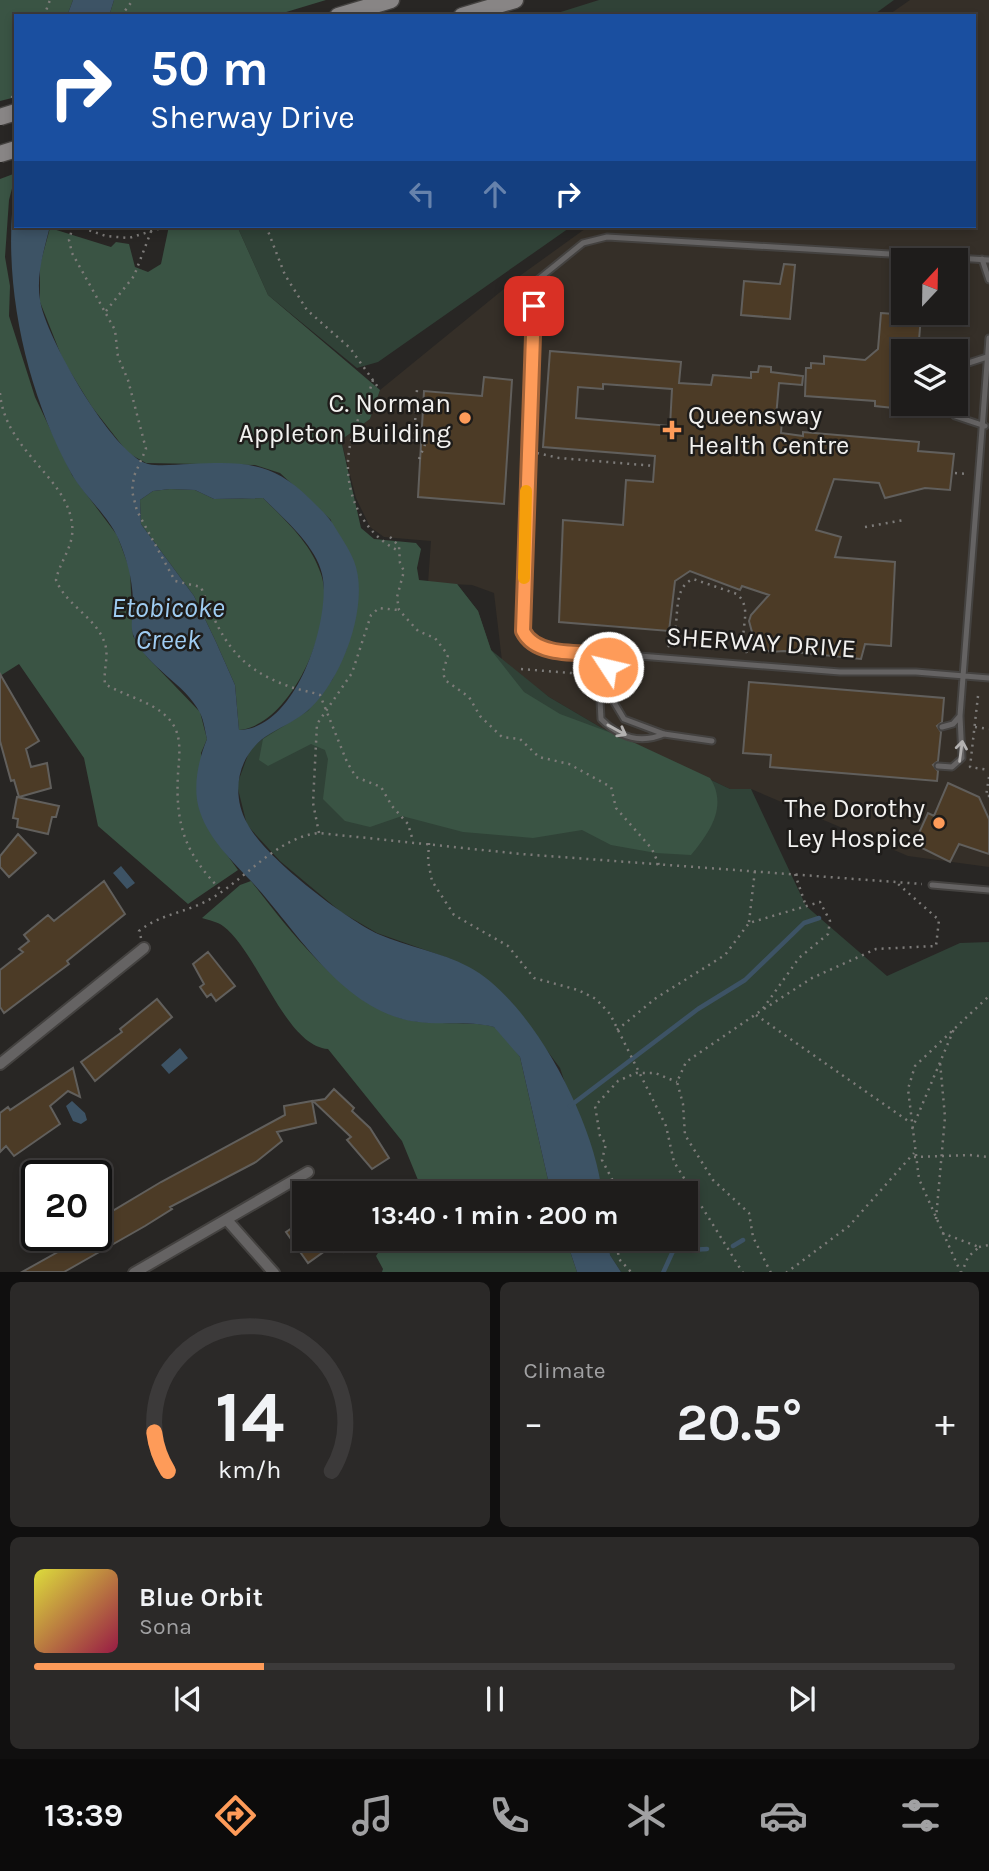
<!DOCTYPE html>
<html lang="en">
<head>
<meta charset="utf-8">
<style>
	:root { --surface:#1e1c1b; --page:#2b2928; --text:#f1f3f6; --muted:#a1a1a3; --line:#3c3a3a; --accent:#fe9b59 }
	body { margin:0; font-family:Karla,sans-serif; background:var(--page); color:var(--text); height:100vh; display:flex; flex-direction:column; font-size:26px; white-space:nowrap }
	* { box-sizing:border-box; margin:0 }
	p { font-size:23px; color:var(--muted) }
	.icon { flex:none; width:38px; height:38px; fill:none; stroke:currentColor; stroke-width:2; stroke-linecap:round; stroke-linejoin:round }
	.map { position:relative; height:1272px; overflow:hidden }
	.sheet { display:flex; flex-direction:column; gap:10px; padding:10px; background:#100f0f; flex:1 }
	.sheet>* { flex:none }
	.banner { position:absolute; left:14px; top:14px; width:962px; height:214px; border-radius:0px; box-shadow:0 4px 10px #0003,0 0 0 2px var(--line); background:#1a4fa0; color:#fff; overflow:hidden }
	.needle { width:46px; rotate:22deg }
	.controls { position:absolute; left:891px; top:248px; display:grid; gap:14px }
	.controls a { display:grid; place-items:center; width:77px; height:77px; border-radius:0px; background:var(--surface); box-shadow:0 4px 10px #0003,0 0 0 2px var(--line); font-size:35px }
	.speed { position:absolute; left:21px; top:1160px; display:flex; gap:14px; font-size:35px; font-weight:700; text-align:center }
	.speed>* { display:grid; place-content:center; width:91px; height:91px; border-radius:50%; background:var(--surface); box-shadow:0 4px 10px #0003,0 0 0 2px var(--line); line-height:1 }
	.speed .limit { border:4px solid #111; border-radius:10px; background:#fff; color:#111 }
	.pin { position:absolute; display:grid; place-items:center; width:60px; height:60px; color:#fff; margin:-30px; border-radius:14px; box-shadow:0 4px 10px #0006 }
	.me { position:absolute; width:77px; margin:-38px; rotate:305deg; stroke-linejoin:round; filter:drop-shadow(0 0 5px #0008) }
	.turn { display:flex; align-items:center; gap:24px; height:147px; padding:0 21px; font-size:32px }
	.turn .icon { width:91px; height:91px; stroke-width:2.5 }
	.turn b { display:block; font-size:49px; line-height:60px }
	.lanes { display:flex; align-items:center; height:66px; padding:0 21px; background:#0003; justify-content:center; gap:35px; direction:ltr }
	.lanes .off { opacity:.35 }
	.big { font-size:52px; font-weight:700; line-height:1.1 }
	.sheet .tile { flex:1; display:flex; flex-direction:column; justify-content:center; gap:10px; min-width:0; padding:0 24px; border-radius:10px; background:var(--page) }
	.sheet .dial { align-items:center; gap:0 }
	.dial svg { height:182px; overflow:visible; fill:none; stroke:var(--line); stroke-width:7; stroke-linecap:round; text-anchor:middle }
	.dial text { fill:var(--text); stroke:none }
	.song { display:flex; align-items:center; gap:21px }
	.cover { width:84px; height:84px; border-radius:10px; background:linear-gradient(135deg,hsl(60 70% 55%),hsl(340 70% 35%)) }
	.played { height:7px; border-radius:4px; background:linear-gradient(90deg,var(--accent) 25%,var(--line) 25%) }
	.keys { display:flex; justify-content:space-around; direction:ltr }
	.heat { display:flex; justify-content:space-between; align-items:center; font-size:38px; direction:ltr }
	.sheet .tiles { flex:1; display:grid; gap:10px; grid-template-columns:1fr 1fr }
	.tile:last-child { grid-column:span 2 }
	.trip { position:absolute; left:292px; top:1181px; width:406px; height:70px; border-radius:0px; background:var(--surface); box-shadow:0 4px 10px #0003,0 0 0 2px var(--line); font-weight:700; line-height:70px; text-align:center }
	.tabs { display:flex; height:112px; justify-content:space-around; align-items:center; background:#0c0b0b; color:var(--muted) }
	.tabs .icon { width:49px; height:49px }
	.tabs .on { color:var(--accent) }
	.tabs b { font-size:32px; color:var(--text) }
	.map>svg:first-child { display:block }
</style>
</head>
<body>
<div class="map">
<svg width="989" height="1273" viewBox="0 0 989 1273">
	<rect width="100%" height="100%" fill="#282624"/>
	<path fill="#352f28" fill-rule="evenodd" d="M910,0H989V867L908,856L751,789H730L600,727L549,697L502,661L494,593L472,585L428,583L431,541L384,537L370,527L356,498L341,440L370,419L380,390L521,275L589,226H975V16H887ZM903,261H956V313H903ZM903,352H956V404H903Z"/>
	<path fill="#304237" d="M599,0H894L872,16H548Z
		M237,226H572L378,362L357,368L268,295Z
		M457,584L478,611L491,650L549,697L600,727L730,789H751L806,906L887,976L960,943L989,942V1272H621L610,1255L608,1239H686V1194L602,1193L560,1068L511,1002L451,959L377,933L341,912L280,861L247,825L237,785L250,749Z"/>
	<path fill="#3a5444" d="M0,0H73L67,16H16V97L0,101Z
		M114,0H326L273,16H109Z
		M16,173L9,200L5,257L10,286L9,316L35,397L72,475L117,535L130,570L133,636L147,657L200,712L207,739L201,753L211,833L238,870L188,904L98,826L84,758L19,664L0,676V179Z
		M169,226H237L268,295L380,390L370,419L341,440L361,528L374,539L416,543L421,549L417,568L419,580L457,584L478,611L491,650L524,692L560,714L622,737L710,778C728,806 710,832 691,855L656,853L611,845L582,830L533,838L463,832L402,816L370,827L345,821L323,799L328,759L325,750L311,744L268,766L259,760L263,739L308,711L332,680L347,648L331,520L280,473L255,465L146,463L128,453L92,407L63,360L40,302V265L50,228L111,247L116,242L129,244L135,267L148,272L161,264Z
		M170,489L195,490L214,499L263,498C285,520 311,543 321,574C337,619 292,726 239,730L235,685L216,642L194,596L141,524L140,500L153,491Z
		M251,881C291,932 333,989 395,1016C420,1028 481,1019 496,1028C506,1035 513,1047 520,1057L551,1193H412L418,1180L402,1141L328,1049C285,1046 258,952 223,926C218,922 208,920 202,918L240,885Z
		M387,1239H566L577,1272H382L383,1269L376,1256Z"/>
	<path fill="#3d5365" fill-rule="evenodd" d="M73,0H114L109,16H67Z
		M16,178V226H50C44,251 36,274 40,300C45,336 113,455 148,464C162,467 176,464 190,464C242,462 271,460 310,499C318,507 327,515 333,524C340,536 349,548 354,561C371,604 341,684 306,712C294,722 278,728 265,737C237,757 231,794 247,823C264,857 344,918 378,934C408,947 441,952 469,967C533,1001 595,1124 602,1193H551L520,1057L494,1027C464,1019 430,1028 399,1018C334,998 294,927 251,881C232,861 209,839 200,812C192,789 198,761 207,739C205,731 204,721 200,713C185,683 147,668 134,637C129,626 134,612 133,600C132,578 127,559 118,538C107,514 84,496 71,473C24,387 0,275 16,178ZM170,489L195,490L214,499L263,498C284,519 319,548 323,579C329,624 296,729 239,730L235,685L216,642L194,596L141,524L140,500L153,491Z
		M121,866L135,883L127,889L113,873Z
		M180,1048L188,1058L169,1074L161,1065Z
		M72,1101L85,1113L87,1120L81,1124L73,1121L66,1106Z
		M566,1239H608L610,1255L621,1272H577Z"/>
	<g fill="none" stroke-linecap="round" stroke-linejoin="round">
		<path stroke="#3d5365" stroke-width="4.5" d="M570,1106L698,1009L745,980L804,923L819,918
			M733,1246L743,1240
			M663,1273L673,1251L707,1249"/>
	</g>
	<path fill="#4c3b26" stroke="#615f5c" stroke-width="2" fill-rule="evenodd" d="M784,264L795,265L790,319L741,315L744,281L780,284Z
		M881,313L921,316L918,352H903V409L875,406V401L805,396L806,368H811V363L824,364V356L865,360L878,349Z
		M550,351L681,362L679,383L711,385L713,375L751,378V372H758L759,366L771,367V372L803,376L802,385L779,383L776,417L782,420L781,433L803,436V432L919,442L918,451L954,454L950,490L925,488L885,498L879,483L834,479L816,530L841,537L835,557L895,562L891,646L865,644L861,659L784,651L770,652L755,643L749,621L751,615L769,595L742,586L740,590L690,571L675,581L669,631L559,622L563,520L623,525L626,480L653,482L655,456L543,447ZM603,384L672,389L670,426L576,418L578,387L603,389Z
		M484,377L512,380L504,504L418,497L424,391L482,396Z
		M0,674L39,741L26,749L31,767L47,763L51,788L19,797L14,780L11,781L0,741Z
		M749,682L944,698L942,722L937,726L941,732L938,761L933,765L938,771L937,781L770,767L771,755L743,753Z
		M948,783L979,797L989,819V854L959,844L950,862L914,844L928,813L934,816Z
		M17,797L59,806L56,817H52L48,834L17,827L18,819L13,818Z
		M18,834L36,853L9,877L0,867V856Z
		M104,881L125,914L67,961L69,964L57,973L4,1013L0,1007V970L23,952L19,949L29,941L24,935L48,915L54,921Z
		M208,952L235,986L216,1001L211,994L207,997L200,987L204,984L193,964Z
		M157,999L172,1017L95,1081L81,1062L122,1032L120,1029Z
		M73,1068L80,1097L68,1091L50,1106L60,1124L14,1156L6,1146L0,1152V1113L8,1107L10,1110Z
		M334,1089L354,1108L352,1111L370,1128L389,1158L372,1169L347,1140L351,1137L313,1101L325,1099Z
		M312,1101L316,1123L277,1132L282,1141L256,1162L170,1207L172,1209L145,1226L64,1272H22L81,1239L79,1236H96V1226L108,1219L106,1215L161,1182L285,1115L284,1106Z
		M304,1220V1239H350L343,1252L332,1246L308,1263L286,1232Z"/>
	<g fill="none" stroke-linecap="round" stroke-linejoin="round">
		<defs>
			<path id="lane" d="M982,259L989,280
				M989,260L607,237L583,243L535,282L523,631L528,643L540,648L840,672H916L989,678
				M956,367L987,357
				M945,404L955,416L985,426
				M609,654L606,689L600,700L601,719C620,738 640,744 664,734
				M606,689L624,719L664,734L712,741
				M942,727L953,724L960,716
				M938,766L952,767L962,758L960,716L989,338
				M932,885L989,890"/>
			<path id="street" d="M0,1064L144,948
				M227,1220L274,1273
				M134,1273L308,1172"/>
			<path id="secondary" d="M338,16L391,0
				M462,16L515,0"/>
		</defs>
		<use href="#lane" stroke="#444240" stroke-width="9"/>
		<use href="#street" stroke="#444240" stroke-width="14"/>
		<use href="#secondary" stroke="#444240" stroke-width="19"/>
		<path stroke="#7d7b79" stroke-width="2.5" stroke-dasharray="2 5" stroke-linecap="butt" d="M44,16L50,0
			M121,16L133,0
			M12,98L16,73
			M73,226L69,240L72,253L115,330L118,357L128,380L146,449L134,476L132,491L137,511L175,581L201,587C220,637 235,667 288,686C298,690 309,691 320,695L347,762L356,777L381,787L392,806L408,824L413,841
			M76,226L106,236L129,238L168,226
			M266,226L285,275L307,310L350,348L380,390
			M106,311L134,276L152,229
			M373,380C367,401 356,420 351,441C340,485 359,532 399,551
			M0,393C5,451 67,477 72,524C75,546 60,560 56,580C66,605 94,616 104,641C110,655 103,669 105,684C126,697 161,703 174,726C182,740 179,759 178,774C175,826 186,855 222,891
			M398,439L451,444
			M414,441L417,389
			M537,453L559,458L655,466
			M419,459L426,442
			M955,473L969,474
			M865,527L904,520
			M390,537L399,546L400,563L404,571L397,597L399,610L418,631L435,638L448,655L443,672L445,680L469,697L480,716L502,737L520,739L539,757L569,764L611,787L616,808L652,849L659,865
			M668,647C684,628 668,590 693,579L737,594C755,610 736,633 747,653
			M521,669L583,674L591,665
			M978,696L970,767L989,770
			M975,727L989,729
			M989,777L986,796H989
			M319,833L313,803L317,724L352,673L371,615L379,608L398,610
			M429,843L428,861L432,881L454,915L508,946L534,978L578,990L596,999L610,1014L666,1126L674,1162L743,1273
			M795,874L806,906
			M749,922L755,870
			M141,938L139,931C158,916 177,914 198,905C240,888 272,838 319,833L521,854L922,884
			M764,1009L812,978L876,949L936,946L939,920L897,883
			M756,1015L911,1123
			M617,1030L656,998L725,955L749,923L820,902L830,921L828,934L799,958L762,1010L686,1062L677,1082L683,1104L685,1135L713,1180L749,1213L753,1237L771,1273
			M912,1129L954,1029
			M914,1157L969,1155L989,1157
			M610,1194L612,1179L602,1160L606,1144L600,1136L595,1106L618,1081L636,1073H655L677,1082
			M936,1219L945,1117L940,1062
			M942,1233L979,1247L968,1257L962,1272
			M616,1239L619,1259L632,1273
			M979,1247L989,1245
			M786,1273L849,1226L914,1153
			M961,1273L919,1179L908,1089L915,1066L989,996"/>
		<use href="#lane" stroke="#656363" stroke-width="5"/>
		<use href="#street" stroke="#656363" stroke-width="10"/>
		<use href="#secondary" stroke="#888585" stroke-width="16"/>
		<defs>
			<path id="secondary-bridge" d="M0,117L16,112
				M0,154L16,149"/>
		</defs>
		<use href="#secondary-bridge" stroke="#444240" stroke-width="19" stroke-linecap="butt"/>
		<use href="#secondary-bridge" stroke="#888585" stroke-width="16"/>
	</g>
	<defs><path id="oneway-shaft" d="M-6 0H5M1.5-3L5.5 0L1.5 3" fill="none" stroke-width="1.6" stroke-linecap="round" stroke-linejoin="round" transform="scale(1.75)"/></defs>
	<g stroke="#b3b1b0">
		<use href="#oneway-shaft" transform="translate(617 730) rotate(29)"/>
		<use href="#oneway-shaft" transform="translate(961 751) rotate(-82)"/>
	</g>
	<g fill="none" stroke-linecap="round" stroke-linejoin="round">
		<defs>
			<path id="route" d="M534,306L523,631C536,658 582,652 609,654L608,667"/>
		</defs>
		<use href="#route" stroke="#a5653a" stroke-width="18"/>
		<use href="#route" stroke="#fe9b59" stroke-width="12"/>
		<path stroke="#f59e0b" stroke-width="12" d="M524,578L526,491"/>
	</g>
	<g fill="#fe9b59" stroke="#1e1c1a" stroke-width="2.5">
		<circle cx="465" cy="418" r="7"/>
		<path d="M668.5 419.5h7v7h7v7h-7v7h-7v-7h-7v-7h7z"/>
		<circle cx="939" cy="823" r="7"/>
	</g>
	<g text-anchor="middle" stroke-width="5" stroke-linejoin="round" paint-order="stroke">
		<g font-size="26" fill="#f2f1ef" stroke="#1e1c1a" text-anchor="end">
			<text x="451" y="412">C. Norman<tspan x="451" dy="30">Appleton Building</tspan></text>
			<text x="688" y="424" text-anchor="start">Queensway<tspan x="688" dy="30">Health Centre</tspan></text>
			<text x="925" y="817">The Dorothy<tspan x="925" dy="30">Ley Hospice</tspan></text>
		</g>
		<g font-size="26" fill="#f2f1ef" stroke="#1e1c1a">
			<text transform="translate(761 642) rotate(4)" y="9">SHERWAY DRIVE</text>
		</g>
		<g font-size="28" font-style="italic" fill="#9fccf2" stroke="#1e1c1a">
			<text x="168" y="617">Etobicoke<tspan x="168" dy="32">Creek</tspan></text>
		</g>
	</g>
</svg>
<div class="controls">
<a><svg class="needle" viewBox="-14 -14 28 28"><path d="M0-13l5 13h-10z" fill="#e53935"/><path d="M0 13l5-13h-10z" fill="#a1a1a3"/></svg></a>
<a><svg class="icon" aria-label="layers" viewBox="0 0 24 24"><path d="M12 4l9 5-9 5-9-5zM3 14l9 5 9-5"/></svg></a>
</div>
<div class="speed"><div class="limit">20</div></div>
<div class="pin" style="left:534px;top:306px;background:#d93025"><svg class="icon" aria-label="arrive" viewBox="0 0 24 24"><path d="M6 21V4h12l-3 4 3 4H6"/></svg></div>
<svg class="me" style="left:608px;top:667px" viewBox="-20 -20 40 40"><circle r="17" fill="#fe9b59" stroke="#fff" stroke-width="3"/><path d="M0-11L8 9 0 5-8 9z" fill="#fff"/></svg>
<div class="trip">13:40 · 1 min · 200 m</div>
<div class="banner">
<div class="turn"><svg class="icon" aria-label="right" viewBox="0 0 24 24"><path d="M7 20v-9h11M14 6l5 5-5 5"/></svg><div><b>50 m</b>Sherway Drive</div></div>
<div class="lanes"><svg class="icon off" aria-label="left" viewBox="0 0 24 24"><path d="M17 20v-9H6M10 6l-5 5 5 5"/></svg><svg class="icon off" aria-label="ahead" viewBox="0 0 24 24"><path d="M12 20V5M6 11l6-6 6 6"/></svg><svg class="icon" aria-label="right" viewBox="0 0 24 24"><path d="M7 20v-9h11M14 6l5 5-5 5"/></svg></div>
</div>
</div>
<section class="sheet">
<div class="tiles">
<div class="tile dial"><svg viewBox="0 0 100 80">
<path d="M14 69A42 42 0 1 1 86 69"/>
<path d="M14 69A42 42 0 0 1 8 52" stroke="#fe9b59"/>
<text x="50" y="56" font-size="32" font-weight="700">14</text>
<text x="50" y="72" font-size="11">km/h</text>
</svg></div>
<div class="tile"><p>Climate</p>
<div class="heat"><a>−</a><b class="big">20.5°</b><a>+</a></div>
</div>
<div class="tile">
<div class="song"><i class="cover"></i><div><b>Blue Orbit</b><p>Sona</p></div></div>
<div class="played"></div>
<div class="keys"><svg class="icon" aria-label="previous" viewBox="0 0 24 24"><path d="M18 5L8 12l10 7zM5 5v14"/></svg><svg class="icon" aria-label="pause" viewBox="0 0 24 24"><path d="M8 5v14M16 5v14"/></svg><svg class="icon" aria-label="next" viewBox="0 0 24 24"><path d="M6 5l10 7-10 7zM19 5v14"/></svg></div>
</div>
</div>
</section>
<nav class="tabs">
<b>13:39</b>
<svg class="icon on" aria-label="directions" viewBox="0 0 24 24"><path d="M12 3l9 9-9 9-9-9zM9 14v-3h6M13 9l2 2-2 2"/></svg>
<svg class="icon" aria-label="music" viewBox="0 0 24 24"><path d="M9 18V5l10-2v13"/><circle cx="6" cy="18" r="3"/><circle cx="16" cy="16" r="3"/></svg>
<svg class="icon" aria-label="phone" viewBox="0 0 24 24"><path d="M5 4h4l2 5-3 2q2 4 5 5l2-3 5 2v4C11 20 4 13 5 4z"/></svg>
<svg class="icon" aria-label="climate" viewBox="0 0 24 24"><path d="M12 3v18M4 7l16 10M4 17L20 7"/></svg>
<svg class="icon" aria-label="car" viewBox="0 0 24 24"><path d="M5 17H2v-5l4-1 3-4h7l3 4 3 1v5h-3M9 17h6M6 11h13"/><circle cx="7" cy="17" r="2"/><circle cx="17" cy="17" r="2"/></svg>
<svg class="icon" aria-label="filters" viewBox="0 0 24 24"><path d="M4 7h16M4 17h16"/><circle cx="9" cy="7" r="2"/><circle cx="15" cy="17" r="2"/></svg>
</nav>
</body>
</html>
